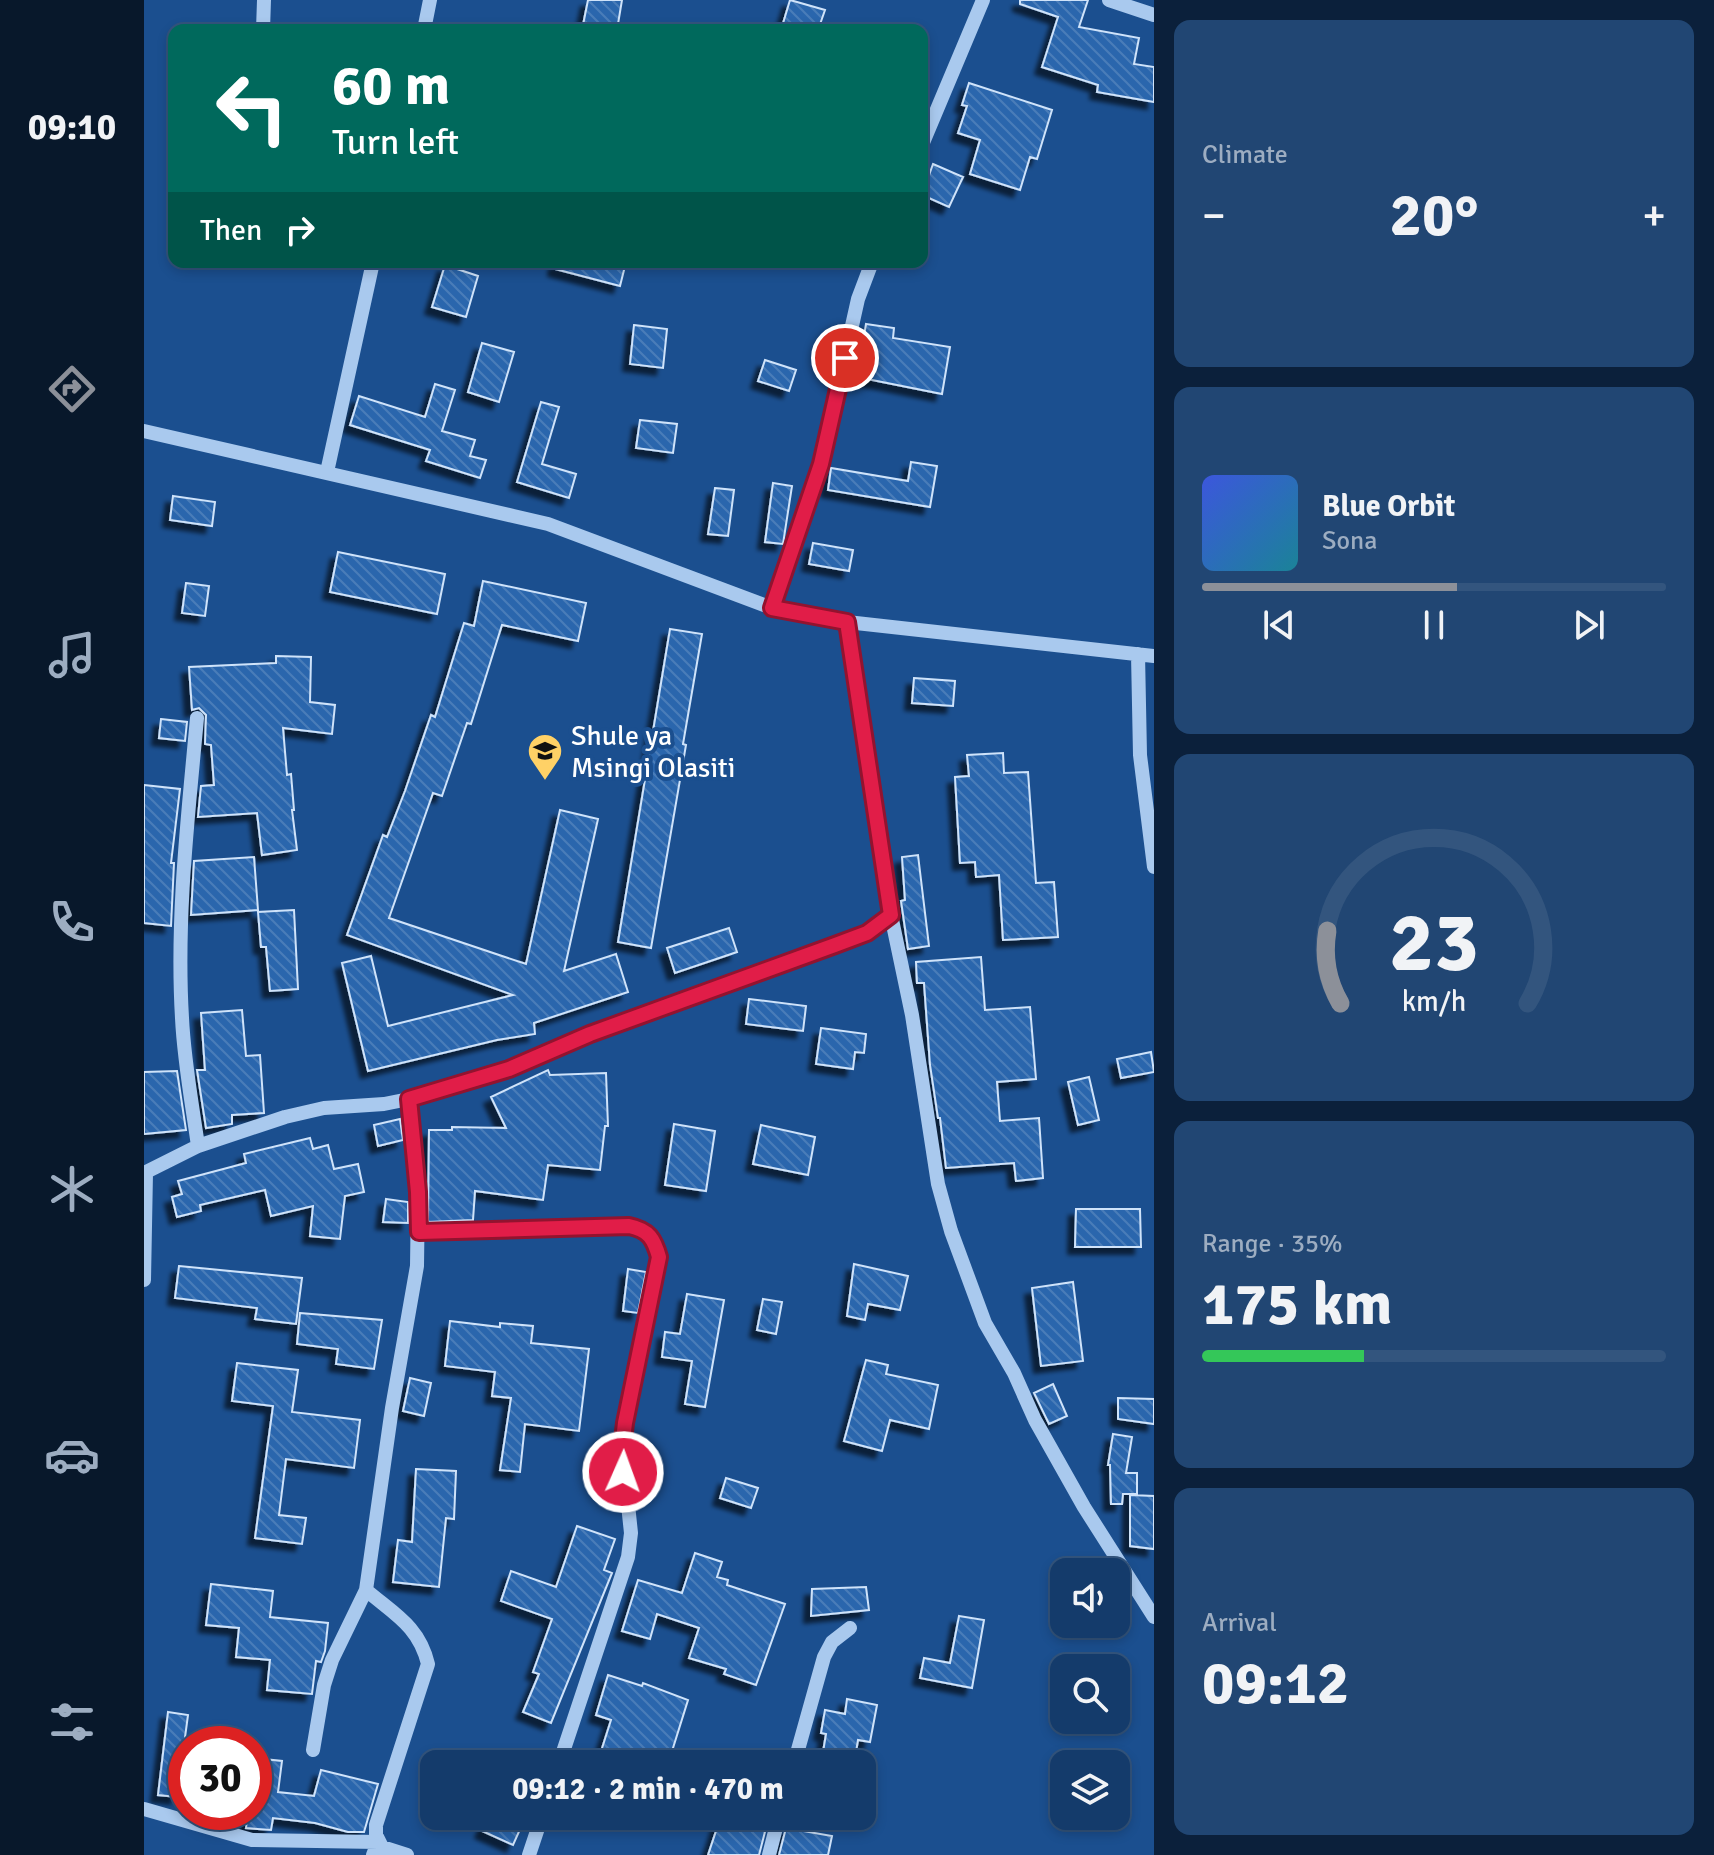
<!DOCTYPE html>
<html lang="en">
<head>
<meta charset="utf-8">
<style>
	:root { --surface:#143b6b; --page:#214673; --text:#f1f3f6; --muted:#9dadc1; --line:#33557e; --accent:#8c9099 }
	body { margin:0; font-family:Signika,sans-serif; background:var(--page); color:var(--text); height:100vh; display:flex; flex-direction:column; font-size:30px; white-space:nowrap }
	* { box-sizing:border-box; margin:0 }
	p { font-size:26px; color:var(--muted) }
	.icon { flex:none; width:44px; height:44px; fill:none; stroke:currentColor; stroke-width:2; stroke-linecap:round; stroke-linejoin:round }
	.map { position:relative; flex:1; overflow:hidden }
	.side { display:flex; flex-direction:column; gap:20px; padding:20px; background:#0b203b; width:560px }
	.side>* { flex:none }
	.hud { position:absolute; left:24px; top:24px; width:760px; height:244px; border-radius:16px; box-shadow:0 4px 12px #0003,0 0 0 2px var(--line); background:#00695c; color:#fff; overflow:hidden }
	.buttons { position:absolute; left:906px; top:1558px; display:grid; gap:16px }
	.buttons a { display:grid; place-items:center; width:80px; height:80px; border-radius:16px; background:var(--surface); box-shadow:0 4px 12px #0003,0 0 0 2px var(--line); font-size:40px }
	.speed { position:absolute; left:24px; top:1726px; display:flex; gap:16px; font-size:40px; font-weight:700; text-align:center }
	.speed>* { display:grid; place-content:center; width:104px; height:104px; border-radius:50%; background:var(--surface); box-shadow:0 4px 12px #0003,0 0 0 2px var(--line); line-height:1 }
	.speed .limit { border:12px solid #d22; background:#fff; color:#111 }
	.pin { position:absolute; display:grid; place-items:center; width:68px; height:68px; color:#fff; margin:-34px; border:4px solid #fff; border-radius:50%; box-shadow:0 2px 8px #0007 }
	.me { position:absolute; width:88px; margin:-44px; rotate:2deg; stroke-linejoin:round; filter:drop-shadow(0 0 6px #0008) }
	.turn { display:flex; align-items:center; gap:28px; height:168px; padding:0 32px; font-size:36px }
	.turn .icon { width:104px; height:104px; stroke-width:2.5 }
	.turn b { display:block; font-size:56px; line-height:68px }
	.then { display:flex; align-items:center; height:76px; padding:0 32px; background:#0003; gap:16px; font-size:30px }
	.big { font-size:60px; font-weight:800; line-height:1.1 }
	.side .tile { flex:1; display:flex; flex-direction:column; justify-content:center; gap:12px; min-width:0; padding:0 28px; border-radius:16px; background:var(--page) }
	.side .dial { align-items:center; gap:0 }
	.dial svg { height:208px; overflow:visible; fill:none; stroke:var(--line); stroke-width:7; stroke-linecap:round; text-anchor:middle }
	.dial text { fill:var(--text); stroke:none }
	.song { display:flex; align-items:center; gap:24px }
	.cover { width:96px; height:96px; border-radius:12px; background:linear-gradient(135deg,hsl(230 70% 55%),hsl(190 70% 35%)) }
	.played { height:8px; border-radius:4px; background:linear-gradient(90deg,var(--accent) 55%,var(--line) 55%) }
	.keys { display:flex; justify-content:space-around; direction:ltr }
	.heat { display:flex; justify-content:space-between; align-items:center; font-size:44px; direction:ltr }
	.charge { height:12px; border-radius:6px; background:linear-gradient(90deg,#34c759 35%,var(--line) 0) }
	.trip { position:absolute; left:276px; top:1750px; width:456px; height:80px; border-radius:16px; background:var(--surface); box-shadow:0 4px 12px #0003,0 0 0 2px var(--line); font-weight:800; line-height:80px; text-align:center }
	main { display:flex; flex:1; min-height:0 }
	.menu { display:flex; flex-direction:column; width:144px; justify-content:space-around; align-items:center; background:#08182b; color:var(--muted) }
	.menu .icon { width:56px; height:56px }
	.menu .selected { color:var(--accent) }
	.menu b { font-size:36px; color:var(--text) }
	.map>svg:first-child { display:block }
</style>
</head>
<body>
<main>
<nav class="menu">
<b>09:10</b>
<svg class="icon selected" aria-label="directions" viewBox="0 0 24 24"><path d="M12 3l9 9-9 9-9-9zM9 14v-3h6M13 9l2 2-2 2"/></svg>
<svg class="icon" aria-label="music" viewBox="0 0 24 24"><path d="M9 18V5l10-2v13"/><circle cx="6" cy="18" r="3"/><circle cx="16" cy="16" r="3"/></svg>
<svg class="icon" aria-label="phone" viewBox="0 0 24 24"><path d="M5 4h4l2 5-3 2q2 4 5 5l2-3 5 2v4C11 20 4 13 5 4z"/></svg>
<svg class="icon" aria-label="climate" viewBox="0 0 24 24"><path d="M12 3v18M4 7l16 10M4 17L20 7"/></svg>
<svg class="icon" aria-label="car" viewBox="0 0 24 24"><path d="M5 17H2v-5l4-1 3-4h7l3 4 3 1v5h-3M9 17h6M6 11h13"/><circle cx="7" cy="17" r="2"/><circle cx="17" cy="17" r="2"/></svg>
<svg class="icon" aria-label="filters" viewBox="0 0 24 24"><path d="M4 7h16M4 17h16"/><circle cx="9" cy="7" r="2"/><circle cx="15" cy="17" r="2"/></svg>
</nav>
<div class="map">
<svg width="1010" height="1855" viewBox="0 0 1010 1855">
	<defs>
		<pattern id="building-back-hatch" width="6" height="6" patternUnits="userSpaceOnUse" patternTransform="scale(2)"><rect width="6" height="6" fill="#2a66ad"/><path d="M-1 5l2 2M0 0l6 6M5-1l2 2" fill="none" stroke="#4a7db9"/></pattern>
		<filter id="shadow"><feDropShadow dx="-7" dy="7" stdDeviation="2" flood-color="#0009"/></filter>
	</defs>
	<rect width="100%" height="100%" fill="#1b4f8f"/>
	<path fill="url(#building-back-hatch)" stroke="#cfe3fa" stroke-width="2" filter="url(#shadow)" d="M444,0H478L473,30H438Z
		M646,0L681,10L674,30H637Z
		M876,0H944L935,27L995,38L990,64L1010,67V102L953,92L954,85L898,67L914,17L876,4Z
		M825,83L908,110L893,159L886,157L876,190L826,174L836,140L814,133L823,106L818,105Z
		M789,164L819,177L805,207L778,195Z
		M412,262H482L476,286L411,269Z
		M301,265L334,276L322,317L288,307Z
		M722,324L750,328L749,338L806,347L798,394L713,377Z
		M490,325L523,329L519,368L486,364Z
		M338,343L370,352L355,402L324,392Z
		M621,360L652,370L645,391L614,381Z
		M291,384L311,390L298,431L331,440L326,456L342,460L336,478L282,461L286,450L206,425L215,396L281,417Z
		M397,402L415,407L398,464L432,474L425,498L373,482Z
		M496,420L533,424L529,453L492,448Z
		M767,462L793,466L786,507L684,490L687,468L764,481Z
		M629,483L648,486L639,544L621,542Z
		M571,488L590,490L584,536L564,534Z
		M29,496L71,502L68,526L26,520Z
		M669,543L709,550L705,571L665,564Z
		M194,552L301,574L293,614L186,592Z
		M339,581L442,603L434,641L358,625L327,724L323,723L298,796L289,793L245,918L382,964L416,810L454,819L420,971L472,954L484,992L390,1023L391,1034L353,1040L224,1071L198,963L227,956L244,1026L369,995L203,935L239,835L243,837L261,791L287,715L291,717L320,623L330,626Z
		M42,583L65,586L61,616L38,613Z
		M526,629L558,634L539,744L542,745L507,948L474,942Z
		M132,656L167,657L166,702L191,705L188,734L139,728L143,775L147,774L150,810H148L153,850L118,855L113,813L54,817L57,786L70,785L67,745L61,744L62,715L55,708L48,710L45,667L132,663Z
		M770,678L811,681L809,706L768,703Z
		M17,719L43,722L41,741L15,738Z
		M859,753L860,773L884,772L892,883L910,882L914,937L859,940L855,875L832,877L831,862L816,863L811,777L825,776L823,755Z
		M0,785L36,789L27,863H30L27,926L0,923Z
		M774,855L785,946L764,949L757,901L761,900L758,857Z
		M110,857L114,910L47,915L50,861Z
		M150,910L154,989L126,991L122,947H117L114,912Z
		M585,928L593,952L531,973L523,948Z
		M837,957L841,1010L886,1007L892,1079L853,1082L856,1121L895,1118L899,1178L872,1181L870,1163L802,1168L796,1118H794L786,1065L780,983H773L772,962Z
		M605,999L662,1006L659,1031L602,1024Z
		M98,1010L102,1056L116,1055L120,1113L88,1115V1124L62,1128L53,1070H61L57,1013Z
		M677,1028L722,1034L720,1053L711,1052L709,1069L672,1064Z
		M1007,1052L1010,1072L977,1078L973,1059Z
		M404,1070L406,1075L462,1073L464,1126H461L456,1170L404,1165L399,1200L331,1191L329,1220L284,1222L285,1130H308V1127L362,1128L347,1097Z
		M33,1071L42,1130L0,1134V1072Z
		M945,1077L955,1120L934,1125L924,1082Z
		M256,1119L259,1140L234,1146L230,1125Z
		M530,1124L571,1131L562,1191L521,1185Z
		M617,1125L671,1137L664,1175L609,1164Z
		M166,1138L169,1149L184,1145L190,1169L214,1164L220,1192L201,1196L196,1239L166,1236L169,1206L127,1216L121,1190L56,1205L57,1211L33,1217L28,1197L38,1194L34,1181L102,1163L100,1154Z
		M242,1199L264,1202V1223L239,1222Z
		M932,1209H996L997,1247H931Z
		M710,1264L764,1276L756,1310L724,1304L721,1320L703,1316Z
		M35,1266L158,1278L152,1324L111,1319L113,1308L31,1298Z
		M484,1269L502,1272L494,1313L479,1311Z
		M929,1282L939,1361L897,1366L888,1288Z
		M543,1294L580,1300L561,1407L541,1404L548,1361L518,1357L521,1332L536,1334Z
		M619,1299L638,1302L632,1334L613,1330Z
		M156,1313L238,1320L230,1369L192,1364L194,1349L153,1344Z
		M306,1321L356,1327V1323L389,1326L387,1343L445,1349L435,1431L381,1424L376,1472L356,1470L367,1398L348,1396L351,1372L301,1366Z
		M722,1360L744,1365L742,1374L794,1385L785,1429L746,1420L738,1451L700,1441Z
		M93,1363L154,1370L148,1412L216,1420L210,1468L142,1459L135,1515L162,1518L158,1544L111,1538L129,1406L88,1401Z
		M266,1378L287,1383L280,1416L259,1411Z
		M909,1384L923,1416L905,1424L890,1393Z
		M974,1398L1010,1399V1424L974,1419Z
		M969,1434L988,1437L982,1473H993V1494H979L978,1504H967L966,1465H964Z
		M272,1469L312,1471L310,1519L302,1518L295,1587L249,1582L254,1540L268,1542Z
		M582,1478L614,1488L607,1508L576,1498Z
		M986,1495L1010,1496V1549L986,1546Z
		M433,1526L471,1539L460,1570L468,1573L407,1723L379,1712L395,1674L389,1672L408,1619L357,1601L367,1571L412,1587Z
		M551,1553L578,1562L573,1577L584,1580L583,1585L641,1604L612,1685L580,1674L582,1669L545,1658L555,1628L513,1614L506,1639L478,1631L494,1580L538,1593Z
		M67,1584L129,1591L126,1617L184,1623L181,1651L177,1662L172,1661L168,1694L123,1690L126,1660L92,1657L95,1628L62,1625Z
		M722,1587L725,1610L667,1616L668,1589Z
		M815,1616L840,1620L828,1688L776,1678L780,1658L806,1663Z
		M464,1675L498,1686L499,1683L544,1700L524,1764H453L467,1720L452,1715Z
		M703,1699L733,1705L726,1742L714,1740L710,1764H677L682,1734L677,1733L681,1710L701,1714Z
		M24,1712L44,1715L33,1797L14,1795Z
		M110,1758L138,1761L134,1792L170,1796L177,1770L234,1784L220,1832H204L171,1823L129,1818L127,1830L102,1828L104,1812H110Z
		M345,1816H382L369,1845L338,1831Z
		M577,1816H622L619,1823L623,1824L615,1855H564Z
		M642,1828L688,1836L684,1855H635Z"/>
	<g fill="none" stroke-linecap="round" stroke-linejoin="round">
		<path stroke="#a9c9ee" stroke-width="14" d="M965,0L1010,15
			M119,30L120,0
			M280,30L286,0
			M778,145L839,0
			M0,431L404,524L628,608L703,622L1010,656
			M183,472L229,262
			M628,608L677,464L714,299L728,262
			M703,622L725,754L747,915L768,1015L794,1184L807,1231L841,1323L870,1373L891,1420L940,1507L1010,1617
			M994,654L996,755L1010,867
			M53,718C44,817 32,918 38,1018C40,1061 48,1103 54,1146
			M0,1173L54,1146L141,1117L180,1108L240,1104L265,1099L365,1069L446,1034L723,933L747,915
			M275,1232L485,1226C505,1230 510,1238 515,1257L478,1448L487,1533L484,1557L415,1764
			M0,1280L2,1173
			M222,1590C250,1614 275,1626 284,1664L232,1825V1835L238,1847L263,1855
			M169,1750L180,1685L188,1660L222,1590L248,1408L273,1266L274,1192L265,1099
			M650,1764L680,1657L688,1642L706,1628
			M0,1809L108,1840L234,1842L229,1855
			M385,1855L398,1816
			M625,1855L635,1816"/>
	</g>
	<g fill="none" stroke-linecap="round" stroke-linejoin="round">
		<defs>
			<path id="route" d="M479,1472L478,1448L481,1423L515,1257C510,1239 505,1230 485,1226L275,1232L274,1192L265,1099L365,1069L446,1034L691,945L723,933L747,915L703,622L628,608L677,464L701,358"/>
		</defs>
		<use href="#route" stroke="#92132f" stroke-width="20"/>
		<use href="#route" stroke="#e11d48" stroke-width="14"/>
	</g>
	<defs>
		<symbol id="school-pin" viewBox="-11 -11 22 30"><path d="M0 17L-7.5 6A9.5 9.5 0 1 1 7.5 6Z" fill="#ffd166" stroke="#1b4f8f"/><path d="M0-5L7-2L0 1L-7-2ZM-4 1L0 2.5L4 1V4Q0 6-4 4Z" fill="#111"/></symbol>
	</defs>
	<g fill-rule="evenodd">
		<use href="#school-pin" x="381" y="731" width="40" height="54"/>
	</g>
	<g text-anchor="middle" stroke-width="8" stroke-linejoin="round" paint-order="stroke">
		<g font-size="28" fill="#fff" stroke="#1b4f8f" text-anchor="start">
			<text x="427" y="745">Shule ya<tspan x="427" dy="32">Msingi Olasiti</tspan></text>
		</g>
	</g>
</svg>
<div class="buttons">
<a><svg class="icon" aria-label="sound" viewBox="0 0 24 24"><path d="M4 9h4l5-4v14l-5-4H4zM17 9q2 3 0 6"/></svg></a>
<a><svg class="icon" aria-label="search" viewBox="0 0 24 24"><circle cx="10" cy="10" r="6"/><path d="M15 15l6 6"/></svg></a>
<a><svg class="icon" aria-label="layers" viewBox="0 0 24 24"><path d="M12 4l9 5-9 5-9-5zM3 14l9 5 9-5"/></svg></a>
</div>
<div class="speed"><div class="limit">30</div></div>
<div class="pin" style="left:701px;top:358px;background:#d93025"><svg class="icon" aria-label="arrive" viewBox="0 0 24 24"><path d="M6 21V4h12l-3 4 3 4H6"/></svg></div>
<svg class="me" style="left:479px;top:1472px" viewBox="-20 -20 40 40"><circle r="17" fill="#e11d48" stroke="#fff" stroke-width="3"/><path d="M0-11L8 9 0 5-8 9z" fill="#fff"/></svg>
<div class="trip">09:12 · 2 min · 470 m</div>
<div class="hud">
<div class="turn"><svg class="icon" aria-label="left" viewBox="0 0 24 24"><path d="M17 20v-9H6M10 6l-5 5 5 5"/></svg><div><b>60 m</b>Turn left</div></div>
<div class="then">Then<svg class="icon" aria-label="right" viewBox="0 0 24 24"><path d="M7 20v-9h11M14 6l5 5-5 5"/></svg></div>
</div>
</div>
<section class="side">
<div class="tile"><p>Climate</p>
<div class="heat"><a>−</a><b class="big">20°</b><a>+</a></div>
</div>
<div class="tile">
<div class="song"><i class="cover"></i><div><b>Blue Orbit</b><p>Sona</p></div></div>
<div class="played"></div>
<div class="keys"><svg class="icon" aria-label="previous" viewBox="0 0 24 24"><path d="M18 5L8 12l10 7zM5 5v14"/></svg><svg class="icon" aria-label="pause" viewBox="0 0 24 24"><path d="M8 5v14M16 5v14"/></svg><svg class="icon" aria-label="next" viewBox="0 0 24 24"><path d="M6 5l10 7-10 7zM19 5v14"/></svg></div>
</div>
<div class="tile dial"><svg viewBox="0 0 100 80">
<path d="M14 69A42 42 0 1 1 86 69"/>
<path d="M14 69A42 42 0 0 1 9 41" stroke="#8c9099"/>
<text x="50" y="56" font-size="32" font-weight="700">23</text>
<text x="50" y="72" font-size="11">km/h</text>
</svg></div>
<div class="tile"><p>Range · 35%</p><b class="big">175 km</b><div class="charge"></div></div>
<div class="tile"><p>Arrival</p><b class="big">09:12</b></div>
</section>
</main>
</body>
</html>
